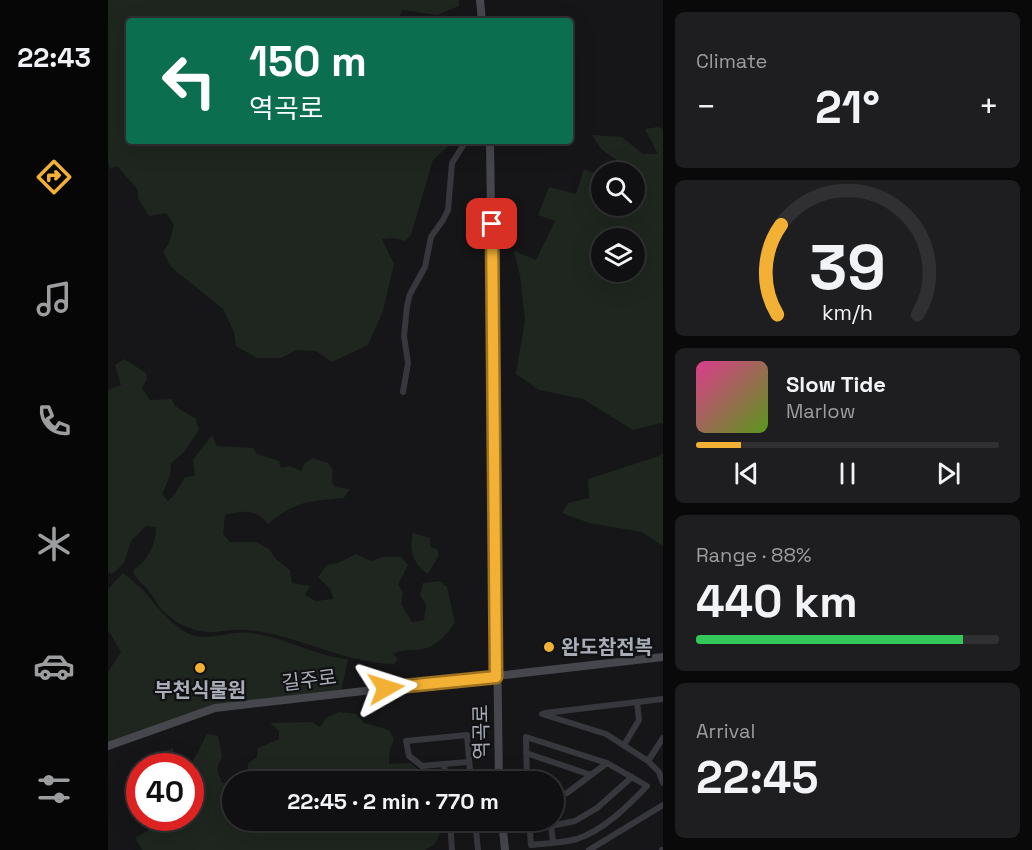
<!DOCTYPE html>
<html lang="en">
<head>
<meta charset="utf-8">
<style>
	:root { --surface:#101012; --page:#1e1e20; --text:#f1f3f6; --muted:#9c9d9f; --line:#303032; --accent:#f2b134 }
	body { margin:0; font-family:"Space Grotesk","Noto Sans KR",sans-serif; background:var(--page); color:var(--text); height:100vh; display:flex; flex-direction:column; font-size:22px; white-space:nowrap }
	* { box-sizing:border-box; margin:0 }
	p { font-size:20px; color:var(--muted) }
	.icon { flex:none; width:33px; height:33px; fill:none; stroke:currentColor; stroke-width:2; stroke-linecap:round; stroke-linejoin:round }
	.map { position:relative; flex:1; overflow:hidden }
	.sheet { display:flex; flex-direction:column; gap:12px; padding:12px; background:#09090a; width:369px }
	.sheet>* { flex:none }
	.guide { position:absolute; left:18px; top:18px; width:447px; height:126px; border-radius:6px; box-shadow:0 6px 24px #0002,0 0 0 2px var(--line); background:#0b6e4f; color:#fff; overflow:hidden }
	.tools { position:absolute; left:483px; top:162px; display:grid; gap:12px }
	.tools a { display:grid; place-items:center; width:54px; height:54px; border-radius:50%; background:var(--surface); box-shadow:0 6px 24px #0002,0 0 0 2px var(--line); font-size:30px }
	.speed { position:absolute; left:18px; top:753px; display:flex; gap:12px; font-size:30px; font-weight:700; text-align:center }
	.speed>* { display:grid; place-content:center; width:78px; height:78px; border-radius:50%; background:var(--surface); box-shadow:0 6px 24px #0002,0 0 0 2px var(--line); line-height:1 }
	.speed .limit { border:9px solid #d22; background:#fff; color:#111 }
	.pin { position:absolute; display:grid; place-items:center; width:51px; height:51px; color:#fff; margin:-26px; border-radius:12px; box-shadow:0 3px 9px #0006 }
	.me { position:absolute; width:66px; margin:-33px; rotate:84deg; stroke-linejoin:round; filter:drop-shadow(0 0 4px #0008) }
	.turn { display:flex; align-items:center; gap:21px; height:126px; padding:0 24px; font-size:27px }
	.turn .icon { width:78px; height:78px; stroke-width:2.5 }
	.turn b { display:block; font-size:42px; line-height:51px }
	.big { font-size:45px; font-weight:700; line-height:1.1 }
	.sheet .tile { flex:1; display:flex; flex-direction:column; justify-content:center; gap:9px; min-width:0; padding:0 21px; border-radius:9px; background:var(--page) }
	.sheet .dial { align-items:center; gap:0 }
	.dial svg { height:156px; overflow:visible; fill:none; stroke:var(--line); stroke-width:7; stroke-linecap:round; text-anchor:middle }
	.dial text { fill:var(--text); stroke:none }
	.song { display:flex; align-items:center; gap:18px }
	.cover { width:72px; height:72px; border-radius:9px; background:linear-gradient(135deg,hsl(330 70% 55%),hsl(90 70% 35%)) }
	.played { height:6px; border-radius:3px; background:linear-gradient(90deg,var(--accent) 15%,var(--line) 15%) }
	.keys { display:flex; justify-content:space-around; direction:ltr }
	.heat { display:flex; justify-content:space-between; align-items:center; font-size:33px; direction:ltr }
	.charge { height:9px; border-radius:4px; background:linear-gradient(90deg,#34c759 88%,var(--line) 0) }
	.trip { position:absolute; left:114px; top:771px; width:342px; height:60px; border-radius:30px; background:var(--surface); box-shadow:0 6px 24px #0002,0 0 0 2px var(--line); font-weight:700; line-height:60px; text-align:center }
	main { display:flex; flex:1; min-height:0 }
	.tabs { display:flex; flex-direction:column; width:108px; justify-content:space-around; align-items:center; background:#060607; color:var(--muted) }
	.tabs .icon { width:42px; height:42px }
	.tabs .on { color:var(--accent) }
	.tabs b { font-size:27px; color:var(--text) }
	.map>svg:first-child { display:block }
</style>
</head>
<body>
<main>
<nav class="tabs">
<b>22:43</b>
<svg class="icon on" aria-label="directions" viewBox="0 0 24 24"><path d="M12 3l9 9-9 9-9-9zM9 14v-3h6M13 9l2 2-2 2"/></svg>
<svg class="icon" aria-label="music" viewBox="0 0 24 24"><path d="M9 18V5l10-2v13"/><circle cx="6" cy="18" r="3"/><circle cx="16" cy="16" r="3"/></svg>
<svg class="icon" aria-label="phone" viewBox="0 0 24 24"><path d="M5 4h4l2 5-3 2q2 4 5 5l2-3 5 2v4C11 20 4 13 5 4z"/></svg>
<svg class="icon" aria-label="climate" viewBox="0 0 24 24"><path d="M12 3v18M4 7l16 10M4 17L20 7"/></svg>
<svg class="icon" aria-label="car" viewBox="0 0 24 24"><path d="M5 17H2v-5l4-1 3-4h7l3 4 3 1v5h-3M9 17h6M6 11h13"/><circle cx="7" cy="17" r="2"/><circle cx="17" cy="17" r="2"/></svg>
<svg class="icon" aria-label="filters" viewBox="0 0 24 24"><path d="M4 7h16M4 17h16"/><circle cx="9" cy="7" r="2"/><circle cx="15" cy="17" r="2"/></svg>
</nav>
<div class="map">
<svg width="555" height="850" viewBox="0 0 555 850">
	<rect width="100%" height="100%" fill="#161618"/>
	<path fill="#1e261f" fill-rule="evenodd" d="M0,0H351V6L329,15L294,10L290,21H21V141H346L325,160L303,235L297,241L286,238L274,239L286,264L275,311L260,345L224,362L208,351L189,350L173,358H149L128,346L126,332L115,309L63,267L55,252L61,243L66,225L58,213L41,216L30,198V190L9,166L2,169L0,162Z
		M550,127L555,129V424L552,423L525,430L475,399L431,390L408,374L417,319L412,276L406,251L428,260L447,221L430,215L441,187L468,194L476,169L493,176L494,206H526L527,176L529,174L494,150L484,135L514,137L535,154H550L537,129ZM494,238H526V272H494Z
		M16,359L38,373L39,379L34,388L42,400L64,399L67,406L88,419L91,430L76,452L63,463L62,476L54,494L60,501L67,494L77,477L87,476L85,460L104,435L109,446L145,448L149,454L171,461L173,468L182,466L193,471L196,464L204,458L220,463L225,470L224,482L227,487L242,489L236,498C202,501 187,501 160,524C146,508 136,511 117,515L115,534L122,542H148L161,549L168,559L182,570L184,583L202,586L197,595L208,601L225,599L223,590L210,577L219,565L230,563L248,554L263,561L275,557H293L300,565L290,585L295,592L293,604L304,622L316,620L318,605L312,595L315,583L332,581L339,587L347,623C338,636 326,649 309,650C301,650 292,650 285,654L290,659L286,664C235,663 190,635 139,630C113,628 104,638 77,626C69,623 60,616 54,610C49,605 46,597 41,591C36,584 26,579 25,570C40,561 48,544 48,527L38,526L23,541L16,563L4,574L0,572V390L13,385L7,365Z
		M555,453V546L534,532L481,523L454,513L460,503L481,498L480,479L551,456Z
		M305,533L322,538V547L329,549L331,555L320,574C305,565 301,550 305,533Z
		M15,573C21,578 27,583 33,588C47,603 60,623 79,633C98,643 122,630 143,633C177,637 206,656 240,659L233,693L107,708L0,746V672L13,652L0,630V589Z
		M231,712L248,714L256,723L281,730L286,739L282,749L281,764L302,763L325,781H140V763L149,757L150,748L171,739V731L162,723L204,722L212,727L218,718Z
		M99,734L110,736L114,756L109,768L114,783L124,782V820H336L337,823L327,844L317,850H34L27,838L53,823L57,818H82V766H81L84,763Z
		M65,748V759L70,766H52L46,756Z"/>
	<g fill="none" stroke-linecap="round" stroke-linejoin="round">
		<path stroke="#37383d" stroke-width="6" d="M295,392L300,363L296,336L299,306L302,294L317,267L323,237L335,220L340,210L344,163L358,141
			M437,713L555,699
			M434,714L498,734L540,761L551,772L555,783
			M516,745L531,720L529,702
			M418,753L483,775
			M540,761L555,738
			M336,764L361,762
			M338,782L336,764L314,766L301,756L298,741L359,735L363,782
			M419,782L418,737L499,763L539,786C520,806 496,830 469,839C455,843 438,843 423,845L421,820
			M446,796L459,793L499,763
			M342,820L344,850
			M367,820L370,850
			M443,820V826L467,821L489,808L524,777
			M443,826L445,842
			M481,850L555,805
			M554,850H555"/>
		<path stroke="#45474d" stroke-width="8" d="M372,0L374,21
			M382,141L391,782
			M0,746L107,708L555,657
			M394,820L397,850"/>
	</g>
	<g fill="none" stroke-linecap="round" stroke-linejoin="round">
		<defs>
			<path id="route" d="M278,688L388,677L384,224"/>
		</defs>
		<use href="#route" stroke="#9d7322" stroke-width="15"/>
		<use href="#route" stroke="#f2b134" stroke-width="10"/>
	</g>
	<g fill="#f2b134" stroke="#111113" stroke-width="2">
		<circle cx="441" cy="647" r="6"/>
		<circle cx="92" cy="668" r="6"/>
	</g>
	<g text-anchor="middle" stroke-width="4.5" stroke-linejoin="round" paint-order="stroke">
		<g font-size="20" font-weight="bold" fill="#a8adb8" stroke="#111113" text-anchor="start">
			<text x="453" y="654">완도참전복</text>
			<text x="92" y="697" text-anchor="middle">부천식물원</text>
		</g>
		<g font-size="20" fill="#a8adb8" stroke="#111113">
			<text transform="translate(201 680) rotate(-7)" y="7">길주로</text>
			<text transform="translate(373 732) rotate(-91)" y="7">역곡로</text>
		</g>
	</g>
</svg>
<div class="tools">
<a><svg class="icon" aria-label="search" viewBox="0 0 24 24"><circle cx="10" cy="10" r="6"/><path d="M15 15l6 6"/></svg></a>
<a><svg class="icon" aria-label="layers" viewBox="0 0 24 24"><path d="M12 4l9 5-9 5-9-5zM3 14l9 5 9-5"/></svg></a>
</div>
<div class="speed"><div class="limit">40</div></div>
<div class="pin" style="left:384px;top:224px;background:#d93025"><svg class="icon" aria-label="arrive" viewBox="0 0 24 24"><path d="M6 21V4h12l-3 4 3 4H6"/></svg></div>
<svg class="me" style="left:278px;top:688px" viewBox="-20 -20 40 40"><path d="M0-17L14 15 0 8-14 15z" fill="#f2b134" stroke="#fff" stroke-width="4"/></svg>
<div class="trip">22:45 · 2 min · 770 m</div>
<div class="guide">
<div class="turn"><svg class="icon" aria-label="left" viewBox="0 0 24 24"><path d="M17 20v-9H6M10 6l-5 5 5 5"/></svg><div><b>150 m</b>역곡로</div></div>
</div>
</div>
<section class="sheet">
<div class="tile"><p>Climate</p>
<div class="heat"><a>−</a><b class="big">21°</b><a>+</a></div>
</div>
<div class="tile dial"><svg viewBox="0 0 100 80">
<path d="M14 69A42 42 0 1 1 86 69"/>
<path d="M14 69A42 42 0 0 1 16 23" stroke="#f2b134"/>
<text x="50" y="56" font-size="32" font-weight="700">39</text>
<text x="50" y="72" font-size="11">km/h</text>
</svg></div>
<div class="tile">
<div class="song"><i class="cover"></i><div><b>Slow Tide</b><p>Marlow</p></div></div>
<div class="played"></div>
<div class="keys"><svg class="icon" aria-label="previous" viewBox="0 0 24 24"><path d="M18 5L8 12l10 7zM5 5v14"/></svg><svg class="icon" aria-label="pause" viewBox="0 0 24 24"><path d="M8 5v14M16 5v14"/></svg><svg class="icon" aria-label="next" viewBox="0 0 24 24"><path d="M6 5l10 7-10 7zM19 5v14"/></svg></div>
</div>
<div class="tile"><p>Range · 88%</p><b class="big">440 km</b><div class="charge"></div></div>
<div class="tile"><p>Arrival</p><b class="big">22:45</b></div>
</section>
</main>
</body>
</html>
